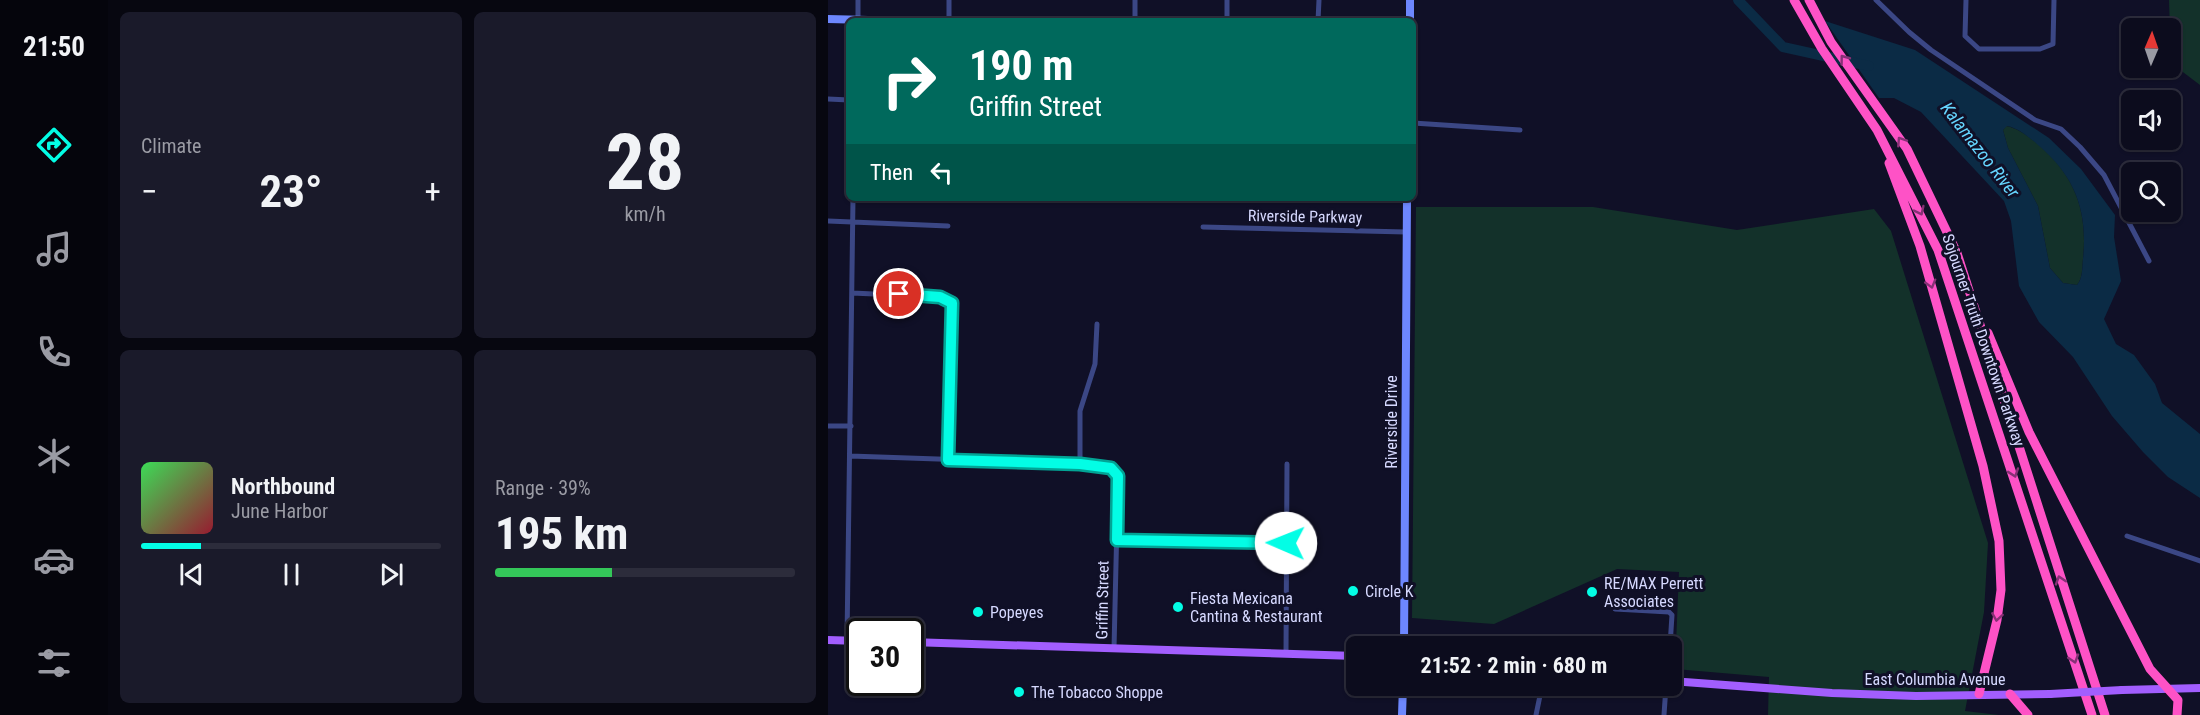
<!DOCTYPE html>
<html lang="en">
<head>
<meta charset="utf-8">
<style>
	:root { --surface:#0c0c1d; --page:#1a1a2a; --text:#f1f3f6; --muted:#9a9ba4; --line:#2c2c3b; --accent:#03fde5 }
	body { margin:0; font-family:"Roboto Condensed",sans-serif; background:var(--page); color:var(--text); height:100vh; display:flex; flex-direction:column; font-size:22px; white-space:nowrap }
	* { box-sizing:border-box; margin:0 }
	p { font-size:20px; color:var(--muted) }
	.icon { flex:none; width:33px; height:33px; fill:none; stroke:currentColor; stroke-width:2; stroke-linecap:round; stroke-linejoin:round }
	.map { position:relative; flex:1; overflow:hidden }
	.sheet { display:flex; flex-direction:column; gap:12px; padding:12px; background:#070710; width:720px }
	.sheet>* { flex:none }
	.banner { position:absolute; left:18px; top:18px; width:570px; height:183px; border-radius:9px; box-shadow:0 2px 4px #0004,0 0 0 2px var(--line); background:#00695c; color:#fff; overflow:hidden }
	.needle { width:39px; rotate:2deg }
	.controls { position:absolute; left:1293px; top:18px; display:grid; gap:12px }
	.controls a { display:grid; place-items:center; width:60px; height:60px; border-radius:9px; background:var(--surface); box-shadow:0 2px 4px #0004,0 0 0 2px var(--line); font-size:30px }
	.speed { position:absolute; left:18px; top:618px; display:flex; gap:12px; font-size:30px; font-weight:700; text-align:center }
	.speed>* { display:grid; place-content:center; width:78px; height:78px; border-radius:50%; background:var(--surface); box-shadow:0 2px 4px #0004,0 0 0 2px var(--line); line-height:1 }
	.speed .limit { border:3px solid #111; border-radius:9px; background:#fff; color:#111 }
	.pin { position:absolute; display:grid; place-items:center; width:51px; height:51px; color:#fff; margin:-26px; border:3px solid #fff; border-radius:50%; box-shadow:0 2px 6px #0007 }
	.me { position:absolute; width:66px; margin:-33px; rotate:271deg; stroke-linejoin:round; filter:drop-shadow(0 0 4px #0008) }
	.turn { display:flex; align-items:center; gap:21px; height:126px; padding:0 24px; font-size:27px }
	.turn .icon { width:78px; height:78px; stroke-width:2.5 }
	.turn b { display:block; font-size:42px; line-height:51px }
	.then { display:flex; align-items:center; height:57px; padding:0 24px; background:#0003; gap:12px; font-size:22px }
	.big { font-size:45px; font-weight:700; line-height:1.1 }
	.sheet .tile { flex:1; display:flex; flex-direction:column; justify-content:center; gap:9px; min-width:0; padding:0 21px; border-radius:9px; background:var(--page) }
	.sheet .dial { align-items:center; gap:0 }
	.dial b { font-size:78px; line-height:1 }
	.song { display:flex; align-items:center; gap:18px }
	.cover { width:72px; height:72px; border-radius:9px; background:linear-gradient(135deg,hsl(130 70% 55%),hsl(350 70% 35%)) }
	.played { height:6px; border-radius:3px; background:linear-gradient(90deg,var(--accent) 20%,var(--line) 20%) }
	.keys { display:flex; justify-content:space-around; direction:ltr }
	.heat { display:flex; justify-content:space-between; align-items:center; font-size:33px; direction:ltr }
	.charge { height:9px; border-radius:4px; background:linear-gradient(90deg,#34c759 39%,var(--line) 0) }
	.sheet .tiles { flex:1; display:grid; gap:12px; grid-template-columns:repeat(2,1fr) }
	.trip { position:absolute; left:518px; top:636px; width:336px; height:60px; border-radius:9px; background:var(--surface); box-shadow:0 2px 4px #0004,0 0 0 2px var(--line); font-weight:700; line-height:60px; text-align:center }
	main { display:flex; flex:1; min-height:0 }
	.menu { display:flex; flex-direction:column; width:108px; justify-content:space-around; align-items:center; background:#05050c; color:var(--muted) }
	.menu .icon { width:42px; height:42px }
	.menu .on { color:var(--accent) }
	.menu b { font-size:27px; color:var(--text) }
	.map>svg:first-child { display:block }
</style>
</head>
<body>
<main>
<nav class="menu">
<b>21:50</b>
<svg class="icon on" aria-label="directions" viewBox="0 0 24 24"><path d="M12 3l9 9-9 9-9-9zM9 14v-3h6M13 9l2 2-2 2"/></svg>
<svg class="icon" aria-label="music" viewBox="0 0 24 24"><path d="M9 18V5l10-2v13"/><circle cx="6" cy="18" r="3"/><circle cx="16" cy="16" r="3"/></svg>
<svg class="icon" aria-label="phone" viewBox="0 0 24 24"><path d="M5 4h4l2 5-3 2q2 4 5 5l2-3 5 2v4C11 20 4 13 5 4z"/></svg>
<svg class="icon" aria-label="climate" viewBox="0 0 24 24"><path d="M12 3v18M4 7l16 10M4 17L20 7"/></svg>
<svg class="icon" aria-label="car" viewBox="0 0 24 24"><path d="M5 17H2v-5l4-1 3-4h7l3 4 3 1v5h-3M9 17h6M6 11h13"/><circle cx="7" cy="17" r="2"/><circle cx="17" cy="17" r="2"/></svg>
<svg class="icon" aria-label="filters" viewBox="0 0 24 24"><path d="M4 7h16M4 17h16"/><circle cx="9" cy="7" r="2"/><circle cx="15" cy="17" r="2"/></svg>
</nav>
<section class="sheet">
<div class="tiles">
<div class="tile"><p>Climate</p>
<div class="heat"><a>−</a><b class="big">23°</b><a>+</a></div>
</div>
<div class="tile dial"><b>28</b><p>km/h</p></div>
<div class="tile">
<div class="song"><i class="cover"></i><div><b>Northbound</b><p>June Harbor</p></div></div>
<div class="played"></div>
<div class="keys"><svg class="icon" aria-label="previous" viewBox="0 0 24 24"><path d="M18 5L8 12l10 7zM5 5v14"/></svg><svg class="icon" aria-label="pause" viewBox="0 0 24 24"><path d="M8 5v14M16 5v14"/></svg><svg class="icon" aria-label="next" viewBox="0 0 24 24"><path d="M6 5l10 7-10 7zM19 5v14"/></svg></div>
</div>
<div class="tile"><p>Range · 39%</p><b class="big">195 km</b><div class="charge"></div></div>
</div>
</section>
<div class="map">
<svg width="1372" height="715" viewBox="0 0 1372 715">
	<rect width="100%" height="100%" fill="#101027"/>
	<path fill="#13312a" d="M1341,0H1372V85L1343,63Z
		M1178,126C1190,128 1201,137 1210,144C1247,176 1260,211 1255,259C1254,268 1255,278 1249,285L1235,283L1222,268L1210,206L1180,148L1175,130Z
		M588,207H765L909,230L1046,209L1063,231L1160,543L1156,612L1137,711L1171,715H940L941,677L847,669L851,572L789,569L666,624L584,618Z"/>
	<path fill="#0b2b45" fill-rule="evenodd" d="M997,21L1087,50L1221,138L1253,169L1287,215L1286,237L1293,281L1276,319L1288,344L1306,355L1327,384L1334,403L1372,434V498L1340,477L1315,452L1284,416L1245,357L1211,322L1191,286L1183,221L1176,201L1093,112L1066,98H1051ZM1179,126C1190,128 1201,137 1210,145C1247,176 1260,211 1255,259C1254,268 1255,278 1249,285L1235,283L1222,268L1210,206L1180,148L1175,130Z"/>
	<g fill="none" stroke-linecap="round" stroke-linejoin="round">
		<path stroke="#0b2b45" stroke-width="10" d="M910,0L955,47L1041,66"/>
		<path stroke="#3b4785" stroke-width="5" d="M1048,0L1081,32L1103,50L1207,120L1233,129L1252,147L1276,175L1321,261
			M1138,0L1137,36L1151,49H1212L1225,44L1226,0
			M30,21V0
			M121,21V0
			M307,21V0
			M399,21V0
			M490,21L491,0
			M0,99L21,100
			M585,123L692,130
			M0,221L120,226
			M375,227L578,232
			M24,293L112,297L124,303L120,460
			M0,426H23
			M22,456L252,464L274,465L288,472L290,479L286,649
			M252,464V411L267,364L269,324
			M1299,536L1372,561
			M289,540L458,543
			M787,609L841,612L844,615L842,646
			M19,640L25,198
			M458,654L459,464
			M708,715L714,686
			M836,715L838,686"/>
		<path stroke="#6d87fe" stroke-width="8" d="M0,19L80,21
			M582,21V0
			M576,646L579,198
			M574,715L575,686"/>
		<path stroke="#a25efe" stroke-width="8" d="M0,640L32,641
			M82,642L528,656
			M843,681L1004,693L1088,696L1222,694
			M1294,690L1372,688"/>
		<path stroke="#fe52c6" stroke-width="9" d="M966,0L994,49L1049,130L1110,250L1264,715
			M981,0L1003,42L1079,149L1129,253L1277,715
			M1061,163L1092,246L1155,466L1171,541L1173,590L1169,620L1151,694
			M1160,333L1201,432L1322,669L1350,700L1349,715
			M1182,694L1200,715"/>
		<path stroke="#a25efe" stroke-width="8" d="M1222,694L1294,690"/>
	</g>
	<defs><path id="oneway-chevron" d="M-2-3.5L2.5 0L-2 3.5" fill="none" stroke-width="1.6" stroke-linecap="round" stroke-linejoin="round" transform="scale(1.5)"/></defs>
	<g stroke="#873176">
		<use href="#oneway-chevron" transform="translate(1016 59) rotate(-127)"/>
		<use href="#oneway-chevron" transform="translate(1073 141) rotate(-123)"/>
		<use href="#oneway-chevron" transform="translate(1092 211) rotate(64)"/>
		<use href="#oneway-chevron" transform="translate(1103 284) rotate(74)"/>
		<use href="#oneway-chevron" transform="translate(1186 473) rotate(71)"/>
		<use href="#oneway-chevron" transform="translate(1232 580) rotate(-108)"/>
		<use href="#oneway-chevron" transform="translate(1169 617) rotate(99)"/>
		<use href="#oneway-chevron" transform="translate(1246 659) rotate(72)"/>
	</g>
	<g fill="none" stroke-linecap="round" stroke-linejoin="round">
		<defs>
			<path id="route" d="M71,294L112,297L124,303L120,460L252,464L283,468L290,476L289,540L458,543"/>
		</defs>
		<use href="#route" stroke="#02a495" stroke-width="15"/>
		<use href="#route" stroke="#03fde5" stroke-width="10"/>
	</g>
	<g fill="#03fde5" stroke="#101027" stroke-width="2">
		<circle cx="525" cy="591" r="6"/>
		<circle cx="764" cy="592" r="6"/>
		<circle cx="350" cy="607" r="6"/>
		<circle cx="150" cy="612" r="6"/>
		<circle cx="191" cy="692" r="6"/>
	</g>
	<g text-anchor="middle" stroke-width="6" stroke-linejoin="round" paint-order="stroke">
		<g font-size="16" fill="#d6d9ff" stroke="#101027">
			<text transform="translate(477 216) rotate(1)" y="6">Riverside Parkway</text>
			<text transform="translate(1156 340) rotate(71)" y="6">Sojourner Truth Downtown Parkway</text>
			<text transform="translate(563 422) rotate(-90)" y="6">Riverside Drive</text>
			<text transform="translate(274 600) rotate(-89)" y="6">Griffin Street</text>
			<text x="1107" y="685">East Columbia Avenue</text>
		</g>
		<g font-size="16" fill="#d6d9ff" stroke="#101027" text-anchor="start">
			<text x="776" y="589">RE/MAX Perrett<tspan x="776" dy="18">Associates</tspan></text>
			<text x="537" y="597">Circle K</text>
			<text x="362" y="604">Fiesta Mexicana<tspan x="362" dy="18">Cantina &amp; Restaurant</tspan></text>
			<text x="162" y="618">Popeyes</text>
			<text x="203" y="698">The Tobacco Shoppe</text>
		</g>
		<g font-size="18" font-style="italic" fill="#65d5fe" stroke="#101027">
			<text transform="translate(1152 150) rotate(52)" y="6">Kalamazoo River</text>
		</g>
	</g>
</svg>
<div class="controls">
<a><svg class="needle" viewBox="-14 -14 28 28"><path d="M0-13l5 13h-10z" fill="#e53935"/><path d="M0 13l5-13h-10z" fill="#9a9ba4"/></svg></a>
<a><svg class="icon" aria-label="sound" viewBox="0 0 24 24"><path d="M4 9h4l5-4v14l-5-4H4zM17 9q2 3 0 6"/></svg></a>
<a><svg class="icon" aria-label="search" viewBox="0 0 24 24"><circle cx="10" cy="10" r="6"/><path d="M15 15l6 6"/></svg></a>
</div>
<div class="speed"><div class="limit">30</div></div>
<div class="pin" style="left:71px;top:294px;background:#d93025"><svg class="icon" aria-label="arrive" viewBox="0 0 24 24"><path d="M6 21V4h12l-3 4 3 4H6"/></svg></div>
<svg class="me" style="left:458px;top:543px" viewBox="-20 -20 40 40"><circle r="19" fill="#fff"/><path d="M0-13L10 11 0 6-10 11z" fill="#03fde5"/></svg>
<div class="trip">21:52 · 2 min · 680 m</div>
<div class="banner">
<div class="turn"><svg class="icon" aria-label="right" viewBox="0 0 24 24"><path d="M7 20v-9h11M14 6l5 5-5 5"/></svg><div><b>190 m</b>Griffin Street</div></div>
<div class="then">Then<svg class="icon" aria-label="left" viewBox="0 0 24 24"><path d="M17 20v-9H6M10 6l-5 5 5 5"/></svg></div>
</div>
</div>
</main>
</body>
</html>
